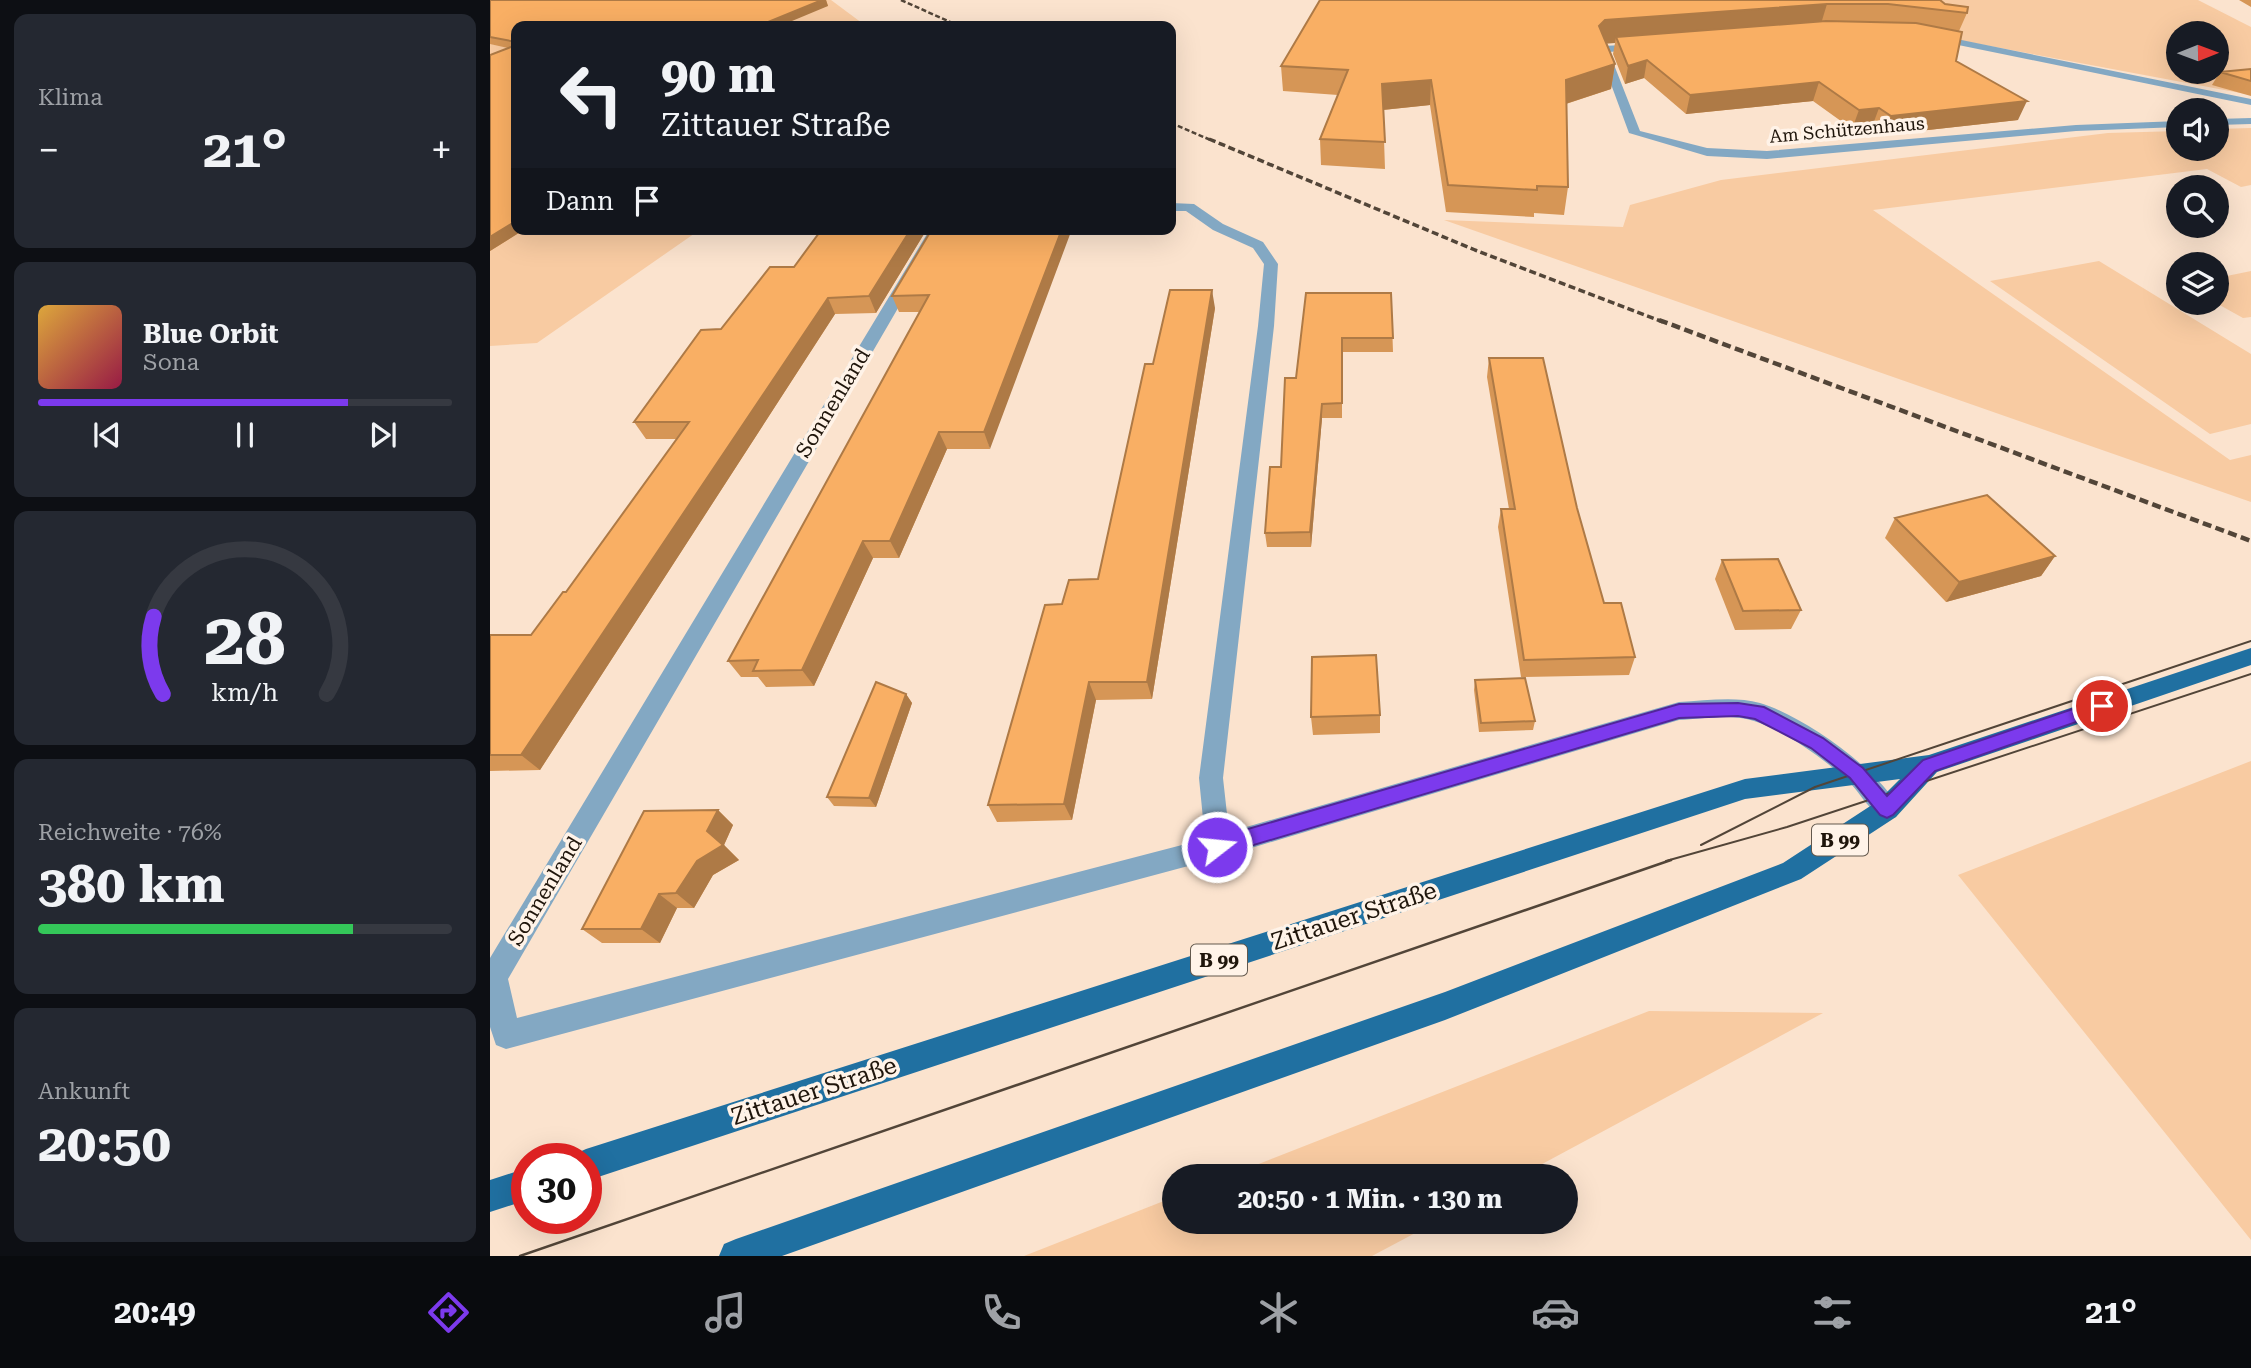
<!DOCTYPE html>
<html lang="de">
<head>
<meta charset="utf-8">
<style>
	:root { --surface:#171b24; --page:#242831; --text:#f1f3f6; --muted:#9ea1a6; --line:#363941; --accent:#7c3aed }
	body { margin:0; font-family:"Roboto Serif",serif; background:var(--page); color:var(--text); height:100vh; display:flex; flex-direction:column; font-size:26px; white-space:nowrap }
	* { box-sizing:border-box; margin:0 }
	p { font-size:23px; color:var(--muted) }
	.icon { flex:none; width:38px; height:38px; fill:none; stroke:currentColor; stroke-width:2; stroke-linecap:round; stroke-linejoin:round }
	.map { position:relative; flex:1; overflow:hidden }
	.drawer { display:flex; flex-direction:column; gap:14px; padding:14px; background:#0d0f14; width:490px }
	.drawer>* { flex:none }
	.hud { position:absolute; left:21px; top:21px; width:665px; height:214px; border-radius:14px; box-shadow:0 7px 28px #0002; background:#171b24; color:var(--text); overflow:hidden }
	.needle { width:46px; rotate:89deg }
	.controls { position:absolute; left:1676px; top:21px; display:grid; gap:14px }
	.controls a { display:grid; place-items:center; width:63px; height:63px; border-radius:50%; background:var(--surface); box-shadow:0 7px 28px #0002; font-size:35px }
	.speed { position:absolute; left:21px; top:1143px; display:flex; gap:14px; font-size:35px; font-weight:700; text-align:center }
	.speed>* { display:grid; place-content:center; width:91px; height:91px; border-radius:50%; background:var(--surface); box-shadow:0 7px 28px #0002; line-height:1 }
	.speed .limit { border:10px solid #d22; background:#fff; color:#111 }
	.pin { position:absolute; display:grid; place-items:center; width:60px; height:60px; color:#fff; margin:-30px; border:4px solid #fff; border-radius:50%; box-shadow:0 2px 7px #0007 }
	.me { position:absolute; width:77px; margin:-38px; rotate:74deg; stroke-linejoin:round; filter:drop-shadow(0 0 5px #0008) }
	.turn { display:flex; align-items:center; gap:24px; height:147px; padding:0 35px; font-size:32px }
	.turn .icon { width:91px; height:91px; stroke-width:2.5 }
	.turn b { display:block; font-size:49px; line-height:60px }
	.then { display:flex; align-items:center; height:66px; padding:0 35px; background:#0003; gap:14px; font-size:26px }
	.big { font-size:52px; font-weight:700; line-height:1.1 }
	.drawer .widget { flex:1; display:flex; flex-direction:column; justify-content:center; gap:10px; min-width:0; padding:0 24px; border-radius:14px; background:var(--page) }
	.drawer .dial { align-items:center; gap:0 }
	.dial svg { height:182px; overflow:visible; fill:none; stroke:var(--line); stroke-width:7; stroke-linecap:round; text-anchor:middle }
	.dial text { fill:var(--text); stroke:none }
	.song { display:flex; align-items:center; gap:21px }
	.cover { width:84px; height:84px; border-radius:10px; background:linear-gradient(135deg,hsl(40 70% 55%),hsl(340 70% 35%)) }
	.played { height:7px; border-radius:4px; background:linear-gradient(90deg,var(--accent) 75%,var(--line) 75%) }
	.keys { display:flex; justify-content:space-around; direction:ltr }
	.heat { display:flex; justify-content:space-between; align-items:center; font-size:38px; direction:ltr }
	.charge { height:10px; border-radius:5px; background:linear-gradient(90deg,#34c759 76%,var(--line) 0) }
	.trip { position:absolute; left:672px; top:1164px; width:416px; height:70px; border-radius:35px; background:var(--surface); box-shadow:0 7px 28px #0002; font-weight:700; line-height:70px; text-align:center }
	.dock { display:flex; height:112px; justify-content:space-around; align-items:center; background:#090b0e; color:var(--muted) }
	.dock .icon { width:49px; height:49px }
	.dock .current { color:var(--accent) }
	.dock b { font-size:32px; color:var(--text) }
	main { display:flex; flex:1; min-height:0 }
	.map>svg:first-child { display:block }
</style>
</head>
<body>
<main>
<section class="drawer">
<div class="widget"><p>Klima</p>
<div class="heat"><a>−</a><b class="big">21°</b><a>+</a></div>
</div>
<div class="widget">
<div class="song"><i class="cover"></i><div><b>Blue Orbit</b><p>Sona</p></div></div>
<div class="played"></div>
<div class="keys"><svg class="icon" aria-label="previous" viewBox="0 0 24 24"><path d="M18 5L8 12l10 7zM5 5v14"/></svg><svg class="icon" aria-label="pause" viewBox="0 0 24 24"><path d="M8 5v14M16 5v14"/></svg><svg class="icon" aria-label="next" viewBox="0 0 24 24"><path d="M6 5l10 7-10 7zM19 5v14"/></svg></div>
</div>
<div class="widget dial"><svg viewBox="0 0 100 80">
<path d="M14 69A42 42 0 1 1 86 69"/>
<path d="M14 69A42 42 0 0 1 10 35" stroke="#7c3aed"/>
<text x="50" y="56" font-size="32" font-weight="700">28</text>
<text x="50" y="72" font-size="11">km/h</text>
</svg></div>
<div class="widget"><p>Reichweite · 76%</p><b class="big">380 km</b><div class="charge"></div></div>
<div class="widget"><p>Ankunft</p><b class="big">20:50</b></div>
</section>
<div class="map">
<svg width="1761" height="1256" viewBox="0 0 1761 1256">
	<rect width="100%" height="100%" fill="#fbe3ce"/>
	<path fill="#f8cba2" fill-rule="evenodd" d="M0,0H341L376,26H26V229H211L47,343L0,346Z
		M1356,0H1708L1761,27V95L1441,35ZM1689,33H1727V72H1689Z
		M1761,128V185L1751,187L1717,169L1383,210L1740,460L1761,455V502L954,220L1133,227L1140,205L1231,180L1618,133L1689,131V149H1727V129Z
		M1609,261L1761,354V424L1720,434L1500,281Z
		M1761,271V317L1753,318L1726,303L1727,278Z
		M1761,761V1240L1468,875Z
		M1159,1011L1333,1013L1030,1176H738Z
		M684,1197V1222H946L882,1256H534Z"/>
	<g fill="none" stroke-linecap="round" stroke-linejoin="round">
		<path fill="#83a8c3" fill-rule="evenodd" d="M1442,34L1761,99V105L1439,39V35Z
			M1152,44L1155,45V49L1119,52L1150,131L1217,148L1277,151L1586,125L1689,121V127L1586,131L1277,159L1217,156L1139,133L1108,49L1113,46Z
			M1761,118V124L1727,125V119Z
			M681,203L704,204L733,224L773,242L788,264L784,326L733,778L739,832L1189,702C1215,701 1244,696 1270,703C1311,715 1391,770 1409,809L1406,817L1397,820C1379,813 1370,791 1356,779C1330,756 1297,732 1264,721C1243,713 1212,719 1189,720L728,858L16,1049L6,1045L0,1027V958L440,229H454L18,979L27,1018L715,839L709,778L768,326L774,264L763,248L723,230L696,211H681Z"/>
		<path fill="#2070a1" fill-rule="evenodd" d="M1761,648V665L1447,772L1406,817L1311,879L955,1020L292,1256H229L234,1244L246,1239L955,992L1293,863L1388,801L1410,779L1255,799L96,1181V1158H83L85,1154L96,1149L1255,779L1439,755Z
			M37,1168V1200L0,1212V1180Z"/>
		<path stroke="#524538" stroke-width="2" d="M1211,845L1325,787L1761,641
			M1176,861L1297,827L1761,674"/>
		<path stroke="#524538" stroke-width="2.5" d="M30,1256L1181,860"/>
		<path stroke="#524538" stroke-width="2.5" stroke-dasharray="5 2.5" stroke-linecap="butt" d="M411,0L469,26
			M681,123L723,141"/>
		<path stroke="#524538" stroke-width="3.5" stroke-dasharray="7 3.5" stroke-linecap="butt" d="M719,139L985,250L1173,322"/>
		<path stroke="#524538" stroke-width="4.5" stroke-dasharray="9 4.5" stroke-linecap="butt" d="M1169,320L1761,541"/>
	</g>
	<path fill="#d69656" d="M0,0H336L338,6L26,26V229H35L0,251V55L18,48L0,44Z
		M830,0L1455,4L1477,13L1469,31L1466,61L1528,120L1393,135L1382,127L1362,129L1323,101L1196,114L1154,78L1135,84L1123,54L1125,43H1116L1125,64L1121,89L1076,104L1078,187L1074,215L1044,213V217L956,212L940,105L893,110L895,169L831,165L830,139L848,95L793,91L791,66Z
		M1749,0H1761V7Z
		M1761,69V96L1722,85L1730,72Z
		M437,229L386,313L345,314L50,770L0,771V635H41L76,592L187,439H156L144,422L231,329L304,267Z
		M442,229L500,449H457L409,558H383L324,686L276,687L268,677H251L238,661L430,312H409L402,296Z
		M901,293L903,352H852V418H832L821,547H777L775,533L791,467L806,378Z
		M725,308L662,699L606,700L582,820L507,822L498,805L572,604L608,579L663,364Z
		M999,358L1087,508L1114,603L1145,657L1139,675L1031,677L1008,527L1011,509H1019L997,377Z
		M1405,518L1565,556L1551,576L1456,602L1395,538Z
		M1232,560L1311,610L1301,629L1245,630L1225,579Z
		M985,680L1045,721L1043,730L989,732L984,690Z
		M416,694L422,703L386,807L344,806L337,797Z
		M890,715V733L823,735L821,717Z
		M228,810L243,825L234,845L249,860L223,875L204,908H187L170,943H112L92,929Z"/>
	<path fill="#ae7a46" d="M332,0H336L338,6L290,26L278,22Z
		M1337,4L1330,27L1126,37L1125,43L1112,44L1109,26L1115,20Z
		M1157,60L1154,78L1135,84L1138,66Z
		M1125,64L1121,89L1072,105L1076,80Z
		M941,80L940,105L892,110V84Z
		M1329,82L1323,101L1196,114L1200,95Z
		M1537,101L1528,120L1393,135L1401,116Z
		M1389,108L1382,127L1362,129L1369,110Z
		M26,221V229H35L0,251V237Z
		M421,229H437L386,313L379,296Z
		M572,229H582L500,449L494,432Z
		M722,290L725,308L662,699L657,682Z
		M338,298L345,314L50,770L31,755Z
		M832,404V418L821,547L820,532Z
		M449,432L457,449L409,558L400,541Z
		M373,541L383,558L324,686L312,670Z
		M1565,556L1551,576L1456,602L1469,582Z
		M599,682L606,700L582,820L574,804Z
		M416,694L422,703L386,807L379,798Z
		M228,810L243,825L234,845L249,860L223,875L204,908L186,893Z
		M169,894L187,908L170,943L151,929Z"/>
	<path fill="#f9af64" stroke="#ae7a46" stroke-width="2" d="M0,0H332L278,22L306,26H26V42L0,37Z
		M830,0H1450L1455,4L1478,7L1477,13L1398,4H1337L1115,20L1109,26L1125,64L1076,80L1078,187L1047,186V190L958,185L941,80L892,84L895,142L830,139L858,70L791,66Z
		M1336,21L1426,23L1472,32L1466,61L1537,101L1401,116L1389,108L1369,110L1329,82L1200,95L1157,60L1138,66L1126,37Z
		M26,45V221L0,237V55Z
		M1761,69V81L1730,72Z
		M332,229H421L379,296L338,298L31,755H0V635H41L73,592H76L199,422H144L211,330L231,329L280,267H304Z
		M442,229H572L494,432H449L400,541H373L312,670L263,671L268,660L238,661L439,295L402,296Z
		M680,290H722L657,682H599L574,804L498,805L555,605L572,604L579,580L608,579L655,364H663Z
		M816,293H901L903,338H852V403L832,404L820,532L775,533L780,467H791L795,378H806Z
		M999,358H1053L1087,508L1114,603H1131L1145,657L1034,660L1011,509H1025Z
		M1497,495L1565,556L1469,582L1405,518Z
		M1288,559L1311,610L1253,611L1232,560Z
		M886,655L890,715L821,717L822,657Z
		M1035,678L1045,721L991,723L985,680Z
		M386,682L416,694L379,798L337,797Z
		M228,810L217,831L233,845L207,861L186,893L169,894L151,929H92L154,811Z"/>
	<path fill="#7c3aed" stroke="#51269a" stroke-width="2" d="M1612,699L1618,701L1621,706L1618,711L1445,771L1403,815L1397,818L1390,815L1360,778L1321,748L1265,719L1248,716L1189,718L727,856L721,853L718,847L721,841L727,838L1189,704L1248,703L1274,707L1333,738L1373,768L1397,796L1433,760Z"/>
	<g text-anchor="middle" stroke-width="7" stroke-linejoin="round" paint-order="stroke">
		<g font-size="18" fill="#1f150b" stroke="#fff3e8">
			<text transform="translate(1357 130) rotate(-5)" y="6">Am Schützenhaus</text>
		</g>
		<g fill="#fff3e8" stroke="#62584d" stroke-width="2">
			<rect x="1322" y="824.5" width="56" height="31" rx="5"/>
			<rect x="701" y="944.5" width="56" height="31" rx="5"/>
		</g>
		<g font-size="19" font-weight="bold" fill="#1f150b">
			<text x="1350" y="847">B 99</text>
			<text x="729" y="967">B 99</text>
		</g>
		<g font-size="21" fill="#1f150b" stroke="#fff3e8">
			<text transform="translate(343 403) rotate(-59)" y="7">Sonnenland</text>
			<text transform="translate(55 891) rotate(-59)" y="7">Sonnenland</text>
		</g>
		<g font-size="24" fill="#1f150b" stroke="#fff3e8">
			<text transform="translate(864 916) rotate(-18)" y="8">Zittauer Straße</text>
			<text transform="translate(324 1091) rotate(-18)" y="8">Zittauer Straße</text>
		</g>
	</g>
</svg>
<div class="controls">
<a><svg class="needle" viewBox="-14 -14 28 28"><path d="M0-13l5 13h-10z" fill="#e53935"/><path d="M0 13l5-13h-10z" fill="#9ea1a6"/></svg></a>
<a><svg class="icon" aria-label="sound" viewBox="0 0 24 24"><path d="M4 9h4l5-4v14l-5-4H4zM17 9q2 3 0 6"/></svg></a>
<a><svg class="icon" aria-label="search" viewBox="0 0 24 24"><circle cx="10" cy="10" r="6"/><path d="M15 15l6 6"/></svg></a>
<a><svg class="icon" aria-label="layers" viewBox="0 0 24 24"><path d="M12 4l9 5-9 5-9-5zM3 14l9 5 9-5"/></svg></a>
</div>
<div class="speed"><div class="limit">30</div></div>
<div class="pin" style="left:1612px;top:706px;background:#d93025"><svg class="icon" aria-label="arrive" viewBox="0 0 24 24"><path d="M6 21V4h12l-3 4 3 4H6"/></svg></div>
<svg class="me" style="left:727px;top:847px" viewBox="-20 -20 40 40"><circle r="17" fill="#7c3aed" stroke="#fff" stroke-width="3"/><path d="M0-11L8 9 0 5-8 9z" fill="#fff"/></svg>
<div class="trip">20:50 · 1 Min. · 130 m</div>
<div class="hud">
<div class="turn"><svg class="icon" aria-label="left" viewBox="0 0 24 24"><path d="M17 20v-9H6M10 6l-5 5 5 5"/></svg><div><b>90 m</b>Zittauer Straße</div></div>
<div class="then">Dann<svg class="icon" aria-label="arrive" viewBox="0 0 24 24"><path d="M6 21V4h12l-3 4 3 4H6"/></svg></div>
</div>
</div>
</main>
<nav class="dock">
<b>20:49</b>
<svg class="icon current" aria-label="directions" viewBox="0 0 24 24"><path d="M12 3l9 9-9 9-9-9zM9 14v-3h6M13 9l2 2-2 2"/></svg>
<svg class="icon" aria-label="music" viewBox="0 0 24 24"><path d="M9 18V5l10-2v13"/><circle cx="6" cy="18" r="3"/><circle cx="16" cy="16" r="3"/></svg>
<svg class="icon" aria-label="phone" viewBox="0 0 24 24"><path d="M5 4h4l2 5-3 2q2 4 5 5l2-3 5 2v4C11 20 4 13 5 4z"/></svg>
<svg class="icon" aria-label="climate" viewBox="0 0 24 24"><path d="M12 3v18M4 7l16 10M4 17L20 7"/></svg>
<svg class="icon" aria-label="car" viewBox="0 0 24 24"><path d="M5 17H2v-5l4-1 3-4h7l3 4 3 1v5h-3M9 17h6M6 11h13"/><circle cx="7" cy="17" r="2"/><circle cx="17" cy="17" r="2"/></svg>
<svg class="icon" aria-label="filters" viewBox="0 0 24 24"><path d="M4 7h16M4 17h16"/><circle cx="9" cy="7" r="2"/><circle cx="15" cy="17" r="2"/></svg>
<b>21°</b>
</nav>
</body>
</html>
